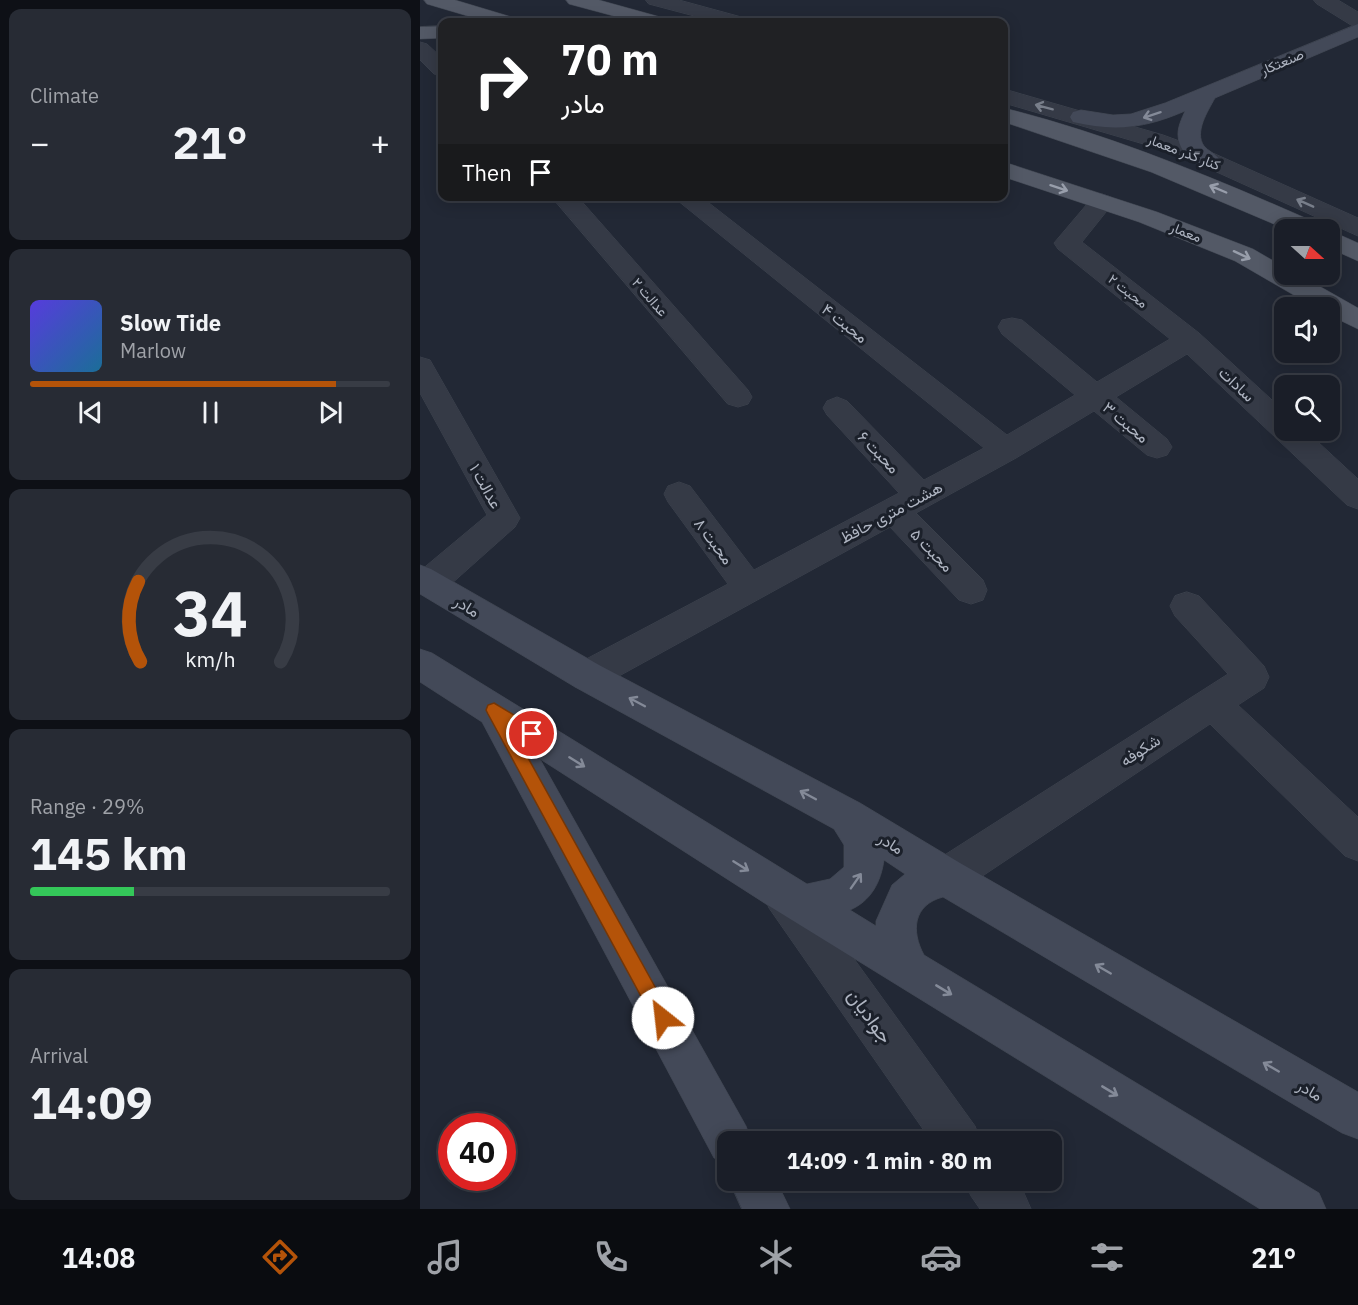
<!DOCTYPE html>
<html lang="en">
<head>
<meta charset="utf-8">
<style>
	:root { --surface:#1a1e28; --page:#272b34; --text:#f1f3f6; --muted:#9fa2a8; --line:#383c45; --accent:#b45309 }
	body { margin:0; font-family:"IBM Plex Sans",Vazirmatn,sans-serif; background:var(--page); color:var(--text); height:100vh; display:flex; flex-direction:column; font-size:22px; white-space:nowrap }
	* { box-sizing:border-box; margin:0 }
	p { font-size:20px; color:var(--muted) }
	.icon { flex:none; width:33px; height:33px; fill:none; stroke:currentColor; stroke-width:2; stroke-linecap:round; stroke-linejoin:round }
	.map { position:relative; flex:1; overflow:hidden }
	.panel { display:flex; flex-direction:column; gap:9px; padding:9px; background:#0e1016; width:420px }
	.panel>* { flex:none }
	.top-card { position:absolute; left:18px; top:18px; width:570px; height:183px; border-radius:12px; box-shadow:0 3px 15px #0003,0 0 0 2px var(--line); background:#202124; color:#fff; overflow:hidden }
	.needle { width:39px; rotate:111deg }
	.buttons { position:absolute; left:854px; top:219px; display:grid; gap:12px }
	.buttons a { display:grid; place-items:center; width:66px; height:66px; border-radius:12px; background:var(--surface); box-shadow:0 3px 15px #0003,0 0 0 2px var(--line); font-size:30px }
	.speed { position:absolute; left:18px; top:1113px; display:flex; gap:12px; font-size:30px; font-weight:700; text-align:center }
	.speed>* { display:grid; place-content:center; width:78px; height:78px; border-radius:50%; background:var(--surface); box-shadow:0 3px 15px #0003,0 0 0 2px var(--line); line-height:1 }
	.speed .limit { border:9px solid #d22; background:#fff; color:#111 }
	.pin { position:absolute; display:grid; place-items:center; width:51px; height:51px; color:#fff; margin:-26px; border:3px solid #fff; border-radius:50%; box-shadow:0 2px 6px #0007 }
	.me { position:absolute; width:66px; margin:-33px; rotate:331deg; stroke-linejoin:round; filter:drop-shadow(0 0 4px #0008) }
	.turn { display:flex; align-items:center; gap:21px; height:126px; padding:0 24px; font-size:27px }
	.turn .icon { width:78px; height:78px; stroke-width:2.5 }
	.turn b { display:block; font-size:42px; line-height:51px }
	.then { display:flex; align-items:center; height:57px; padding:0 24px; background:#0003; gap:12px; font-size:22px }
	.big { font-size:45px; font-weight:800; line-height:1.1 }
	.panel .widget { flex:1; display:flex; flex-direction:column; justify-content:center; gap:9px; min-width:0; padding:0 21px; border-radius:12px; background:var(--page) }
	.panel .dial { align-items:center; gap:0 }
	.dial svg { height:156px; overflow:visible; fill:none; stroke:var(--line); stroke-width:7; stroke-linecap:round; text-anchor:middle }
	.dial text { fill:var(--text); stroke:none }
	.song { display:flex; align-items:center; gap:18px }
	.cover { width:72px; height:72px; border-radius:9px; background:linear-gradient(135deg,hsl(250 70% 55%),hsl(200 70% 35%)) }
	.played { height:6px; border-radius:3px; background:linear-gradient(90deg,var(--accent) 85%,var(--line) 85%) }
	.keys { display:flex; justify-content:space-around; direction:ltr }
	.heat { display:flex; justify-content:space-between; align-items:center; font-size:33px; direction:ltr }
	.charge { height:9px; border-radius:4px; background:linear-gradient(90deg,#34c759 29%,var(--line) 0) }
	.trip { position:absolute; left:297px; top:1131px; width:345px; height:60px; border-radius:12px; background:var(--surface); box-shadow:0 3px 15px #0003,0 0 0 2px var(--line); font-weight:800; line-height:60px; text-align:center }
	.dock { display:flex; height:96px; justify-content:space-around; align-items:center; background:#0a0c10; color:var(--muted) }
	.dock .icon { width:42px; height:42px }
	.dock .current { color:var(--accent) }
	.dock b { font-size:27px; color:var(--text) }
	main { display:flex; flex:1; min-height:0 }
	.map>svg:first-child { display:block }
</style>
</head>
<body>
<main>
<section class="panel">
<div class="widget"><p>Climate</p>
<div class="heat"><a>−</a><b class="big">21°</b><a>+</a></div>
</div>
<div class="widget">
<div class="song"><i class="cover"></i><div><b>Slow Tide</b><p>Marlow</p></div></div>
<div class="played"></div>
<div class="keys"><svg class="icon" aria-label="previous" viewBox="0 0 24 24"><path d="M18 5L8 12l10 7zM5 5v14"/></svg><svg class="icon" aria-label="pause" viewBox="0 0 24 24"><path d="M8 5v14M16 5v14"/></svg><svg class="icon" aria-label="next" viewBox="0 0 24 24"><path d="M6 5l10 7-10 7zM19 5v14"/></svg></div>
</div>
<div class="widget dial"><svg viewBox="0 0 100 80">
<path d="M14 69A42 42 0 1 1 86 69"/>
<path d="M14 69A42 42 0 0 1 13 28" stroke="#b45309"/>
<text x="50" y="56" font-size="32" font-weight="700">34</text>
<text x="50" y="72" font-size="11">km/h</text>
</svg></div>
<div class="widget"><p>Range · 29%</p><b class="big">145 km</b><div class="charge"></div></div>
<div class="widget"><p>Arrival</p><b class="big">14:09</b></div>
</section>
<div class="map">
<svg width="938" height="1209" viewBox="0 0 938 1209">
	<rect width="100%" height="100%" fill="#222835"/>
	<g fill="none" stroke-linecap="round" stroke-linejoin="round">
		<defs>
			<path id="street" d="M226,0H259L325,18L328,22H297L229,4Z
				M894,0H918L938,12V27L931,25L897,4Z
				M0,42L7,44L22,58V75L14,74L0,60Z
				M584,89L743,135L795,154L938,218V236L779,164L727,145L584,103Z
				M682,194L691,197L694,202L662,242L779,333L864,411V430H885L938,479V509L927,505L767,354L696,397L747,439L752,447L747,455L737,458L727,455L674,411L596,458L496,513L563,580L567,590L563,600L551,604L539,600L470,527L179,687L167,691L155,687L150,676L155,665L308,584L248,502L244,494L248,486L259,482L270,486L334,570L479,493L407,415L403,408L407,401L417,397L427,401L504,480L564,448L252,196H280L587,435L655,395L582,334L578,327L582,320L592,318L602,320L677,382L750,339L638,249L634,243L673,197Z
				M131,196H157L328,390L332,397L328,404L318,407L308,404Z
				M0,357L10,360L100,518L95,527L21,593L9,596L0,593V571L67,515L0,393Z
				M767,592L779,596L844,666L849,677L844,688L818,705L938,817V861L925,856L790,724L540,891L526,896L512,891L507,877L512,863L808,674L755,616L750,606L755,596Z
				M363,874L377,880L555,1126L561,1142H512L349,908L343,894L349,880Z
				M545,1180H595L604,1193L611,1209H560L551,1196Z"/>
			<path id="secondary" d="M938,24V37L795,98C788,111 774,132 784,146C788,151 795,153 799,159L795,164C778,168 758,154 758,134C758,126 762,118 765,111C726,128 695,132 653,122L650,117L653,112L661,110L693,115L711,114L745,103Z
				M0,565L11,569L179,665L440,803L540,863L938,1092V1139L922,1133L523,897C493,905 491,931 504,955L899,1193L906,1209H840L346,904L120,759L326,1126L332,1142H308V1163L294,1158L62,722L0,682V649L12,653L387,884L410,879L424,867V845L414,829L155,687L0,594ZM464,860L485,874L472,885L456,921V926L430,910C451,901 461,882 464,860Z
				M309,1180H356L370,1209H322Z"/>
			<path id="primary" d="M4,0H35L95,18L98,22H68L7,4Z
				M146,0H179L244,18L247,22H216L149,4Z
				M22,26V38L0,39V27Z
				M584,108C692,135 797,179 899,224L902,230H868L731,172L584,122Z
				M584,162L737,212L833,249L864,267V274H878L938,308V329L909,315V308H896L815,261L719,222L584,177Z
				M909,230L938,243V261L909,248Z"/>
		</defs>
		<use href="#street" stroke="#3e444f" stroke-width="1"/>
		<use href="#secondary" stroke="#3e444f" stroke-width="1"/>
		<use href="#primary" stroke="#3e444f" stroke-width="1"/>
		<use href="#street" fill="#353a46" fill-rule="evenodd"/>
		<use href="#secondary" fill="#434958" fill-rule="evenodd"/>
		<use href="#primary" fill="#535966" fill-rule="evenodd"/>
	</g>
	<defs><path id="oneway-shaft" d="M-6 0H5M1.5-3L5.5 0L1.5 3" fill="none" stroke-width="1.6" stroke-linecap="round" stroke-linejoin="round" transform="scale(1.5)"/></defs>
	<g stroke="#787e8a">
		<use href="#oneway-shaft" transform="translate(624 107) rotate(-165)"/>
		<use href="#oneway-shaft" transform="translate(885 203) rotate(-156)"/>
	</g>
	<g stroke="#848a98">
		<use href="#oneway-shaft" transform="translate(732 115) rotate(162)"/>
		<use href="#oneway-shaft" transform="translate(217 702) rotate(-152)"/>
		<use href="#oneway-shaft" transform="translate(157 762) rotate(32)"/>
		<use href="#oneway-shaft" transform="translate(388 795) rotate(-152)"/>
		<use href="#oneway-shaft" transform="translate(321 866) rotate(32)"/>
		<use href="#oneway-shaft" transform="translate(436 881) rotate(-55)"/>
		<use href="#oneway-shaft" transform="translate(683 969) rotate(-150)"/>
		<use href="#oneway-shaft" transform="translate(524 990) rotate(31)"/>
		<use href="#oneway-shaft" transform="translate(851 1067) rotate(-150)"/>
		<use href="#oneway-shaft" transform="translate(690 1091) rotate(31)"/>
	</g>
	<g stroke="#989eab">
		<use href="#oneway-shaft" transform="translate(639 188) rotate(18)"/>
		<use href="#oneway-shaft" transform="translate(798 189) rotate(-157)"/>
		<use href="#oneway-shaft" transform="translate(822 255) rotate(25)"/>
	</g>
	<path fill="#b45309" stroke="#753606" stroke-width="1.5" d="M74,703L117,729L119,734L117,739L112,741L92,729L249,1012L251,1018L249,1024L243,1027L236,1024L68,714L66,710L68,705Z"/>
	<g text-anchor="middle" stroke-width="6" stroke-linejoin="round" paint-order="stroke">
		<g font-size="14" fill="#afb5c2" stroke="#1b202a">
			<text transform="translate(862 62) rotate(-23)" y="5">صنعتکار</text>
			<text transform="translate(764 152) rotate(21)" y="5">کنار گذر معمار</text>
			<text transform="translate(766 232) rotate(22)" y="5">معمار</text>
			<text transform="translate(708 291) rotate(38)" y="5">محبت ۲</text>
			<text transform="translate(230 297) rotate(49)" y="5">عدالت ۲</text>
		</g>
		<g font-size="16" fill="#afb5c2" stroke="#1b202a">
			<text transform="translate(425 323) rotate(38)" y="6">محبت ۴</text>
			<text transform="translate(817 384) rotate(43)" y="6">سادات</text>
			<text transform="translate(706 422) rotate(40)" y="6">محبت ۳</text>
			<text transform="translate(459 452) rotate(46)" y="6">محبت ۶</text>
			<text transform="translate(66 486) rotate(61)" y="6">عدالت ۱</text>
			<text transform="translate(471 512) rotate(-28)" y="6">هشت متری حافظ</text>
			<text transform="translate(294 541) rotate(53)" y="6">محبت ۸</text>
			<text transform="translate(512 550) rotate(46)" y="6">محبت ۵</text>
			<text transform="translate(47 606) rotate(31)" y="6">مادر</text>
			<text transform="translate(720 750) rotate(-33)" y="6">شکوفه</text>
			<text transform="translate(471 843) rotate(32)" y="6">مادر</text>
			<text transform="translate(890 1090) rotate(30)" y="6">مادر</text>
		</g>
		<g font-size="20" fill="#afb5c2" stroke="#1b202a">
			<text transform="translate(450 1016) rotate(54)" y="7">جوادیان</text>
		</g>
	</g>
</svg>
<div class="buttons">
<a><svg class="needle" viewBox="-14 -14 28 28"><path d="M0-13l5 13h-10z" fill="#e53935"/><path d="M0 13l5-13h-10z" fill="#9fa2a8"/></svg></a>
<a><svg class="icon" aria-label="sound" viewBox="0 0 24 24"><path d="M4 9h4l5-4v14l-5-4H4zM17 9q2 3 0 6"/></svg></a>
<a><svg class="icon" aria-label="search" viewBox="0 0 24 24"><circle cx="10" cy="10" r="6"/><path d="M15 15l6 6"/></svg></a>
</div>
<div class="speed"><div class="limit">40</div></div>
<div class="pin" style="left:112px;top:734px;background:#d93025"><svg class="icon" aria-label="arrive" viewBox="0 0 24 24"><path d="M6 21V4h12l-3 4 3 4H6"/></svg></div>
<svg class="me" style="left:243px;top:1018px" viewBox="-20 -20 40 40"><circle r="19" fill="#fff"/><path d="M0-13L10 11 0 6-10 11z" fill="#b45309"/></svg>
<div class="trip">14:09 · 1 min · 80 m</div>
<div class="top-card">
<div class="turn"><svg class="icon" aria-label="right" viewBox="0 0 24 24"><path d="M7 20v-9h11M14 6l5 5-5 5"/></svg><div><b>70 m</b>مادر</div></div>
<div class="then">Then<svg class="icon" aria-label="arrive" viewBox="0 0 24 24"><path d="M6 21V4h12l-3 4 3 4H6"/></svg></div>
</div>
</div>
</main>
<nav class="dock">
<b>14:08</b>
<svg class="icon current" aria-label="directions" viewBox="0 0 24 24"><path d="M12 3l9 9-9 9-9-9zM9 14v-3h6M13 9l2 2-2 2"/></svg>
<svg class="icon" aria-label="music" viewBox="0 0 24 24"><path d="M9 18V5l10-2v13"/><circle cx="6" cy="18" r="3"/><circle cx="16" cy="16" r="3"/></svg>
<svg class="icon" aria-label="phone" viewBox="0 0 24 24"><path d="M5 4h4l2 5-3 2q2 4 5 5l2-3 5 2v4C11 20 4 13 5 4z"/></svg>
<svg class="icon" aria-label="climate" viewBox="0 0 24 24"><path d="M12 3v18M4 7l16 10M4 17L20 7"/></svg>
<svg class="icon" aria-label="car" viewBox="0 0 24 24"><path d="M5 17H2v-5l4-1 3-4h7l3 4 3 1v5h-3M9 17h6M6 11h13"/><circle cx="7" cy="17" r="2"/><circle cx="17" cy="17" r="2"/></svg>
<svg class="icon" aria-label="filters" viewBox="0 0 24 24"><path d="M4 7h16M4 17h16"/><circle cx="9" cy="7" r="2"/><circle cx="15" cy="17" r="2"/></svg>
<b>21°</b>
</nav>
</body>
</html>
